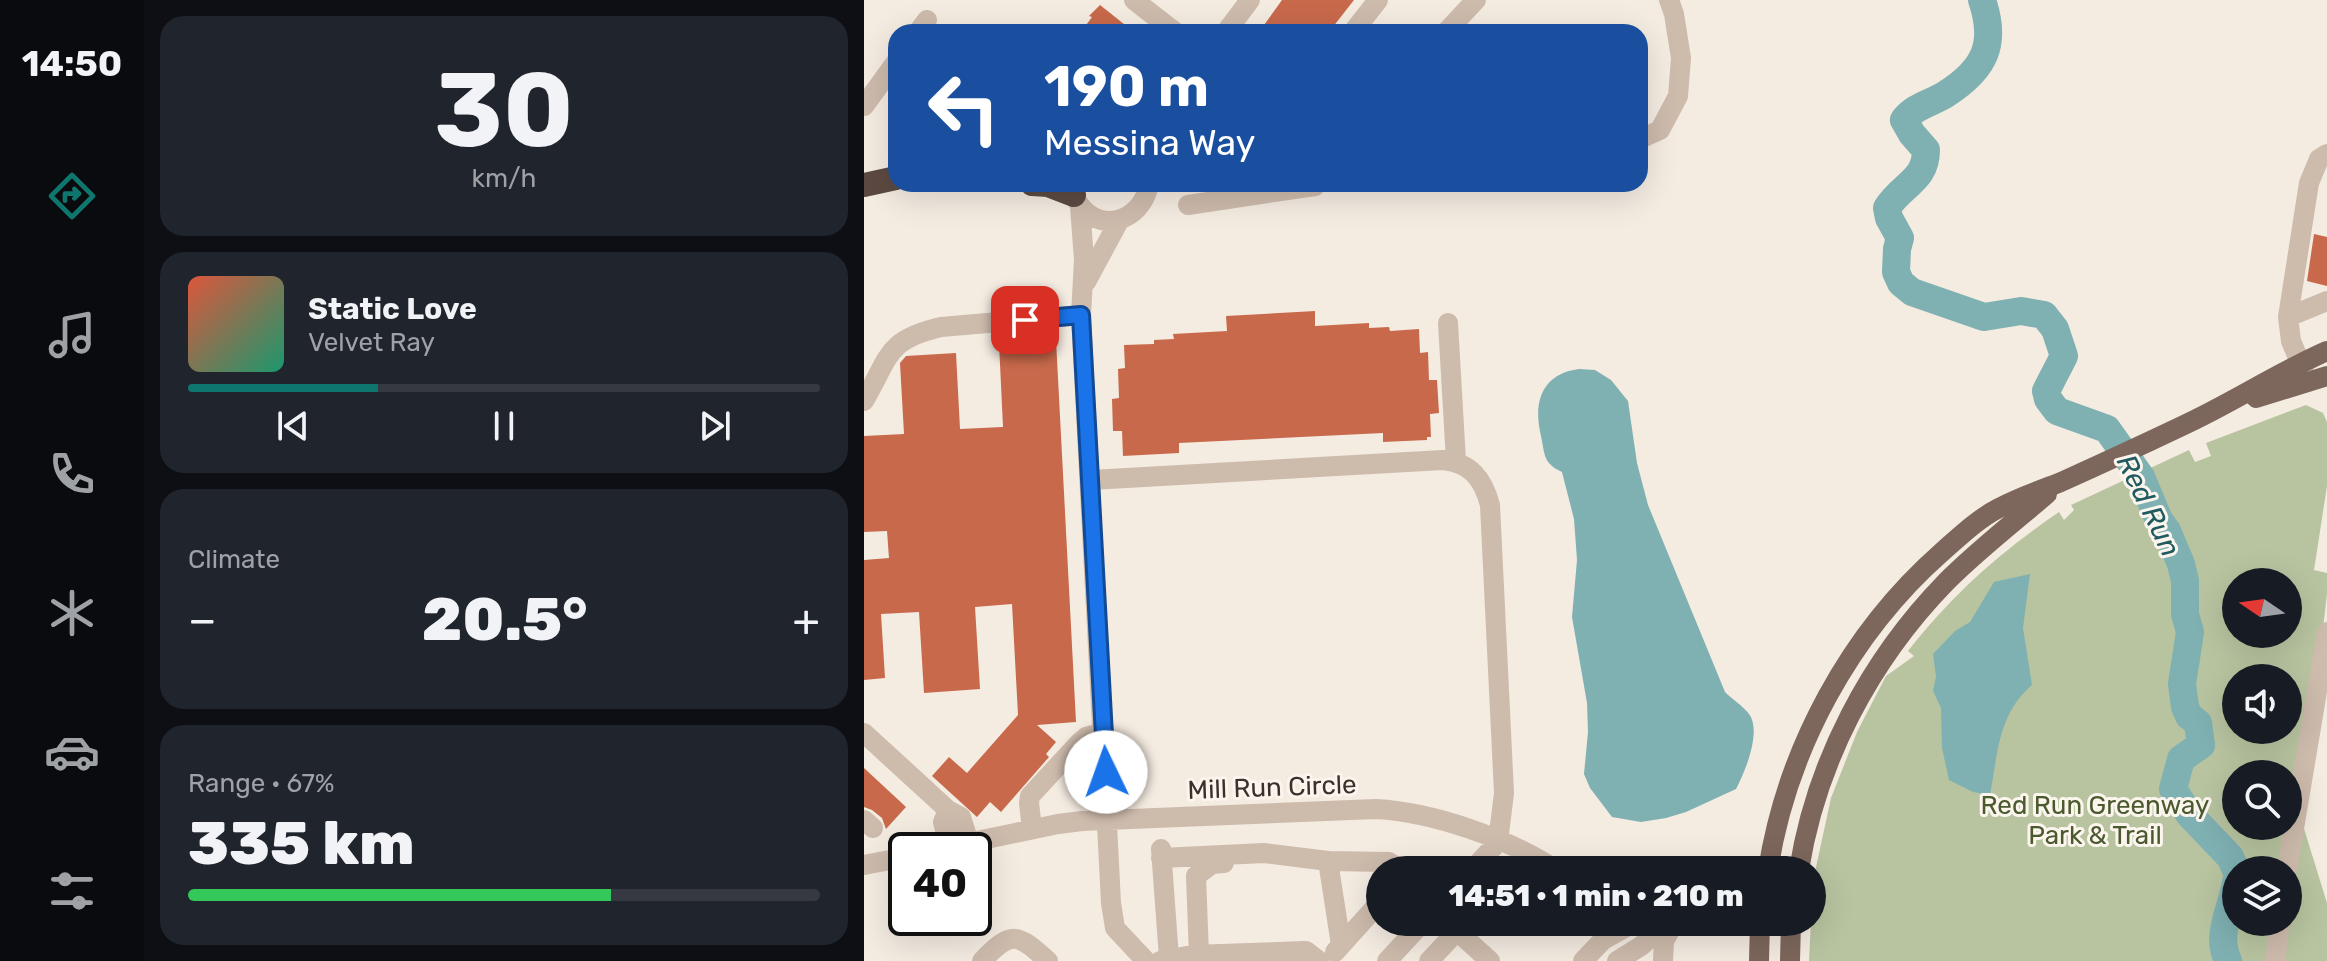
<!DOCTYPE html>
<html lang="en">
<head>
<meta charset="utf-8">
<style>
	:root { --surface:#171b24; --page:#20242c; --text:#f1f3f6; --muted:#9ea1a6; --line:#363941; --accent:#0f766e }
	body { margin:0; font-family:Rubik,sans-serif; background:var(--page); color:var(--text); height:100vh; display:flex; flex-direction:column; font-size:30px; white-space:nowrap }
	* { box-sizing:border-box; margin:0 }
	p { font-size:26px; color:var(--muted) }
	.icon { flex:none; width:44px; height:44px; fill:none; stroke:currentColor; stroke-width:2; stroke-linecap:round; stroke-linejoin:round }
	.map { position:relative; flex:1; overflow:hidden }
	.sheet { display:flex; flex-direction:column; gap:16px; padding:16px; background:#0d0f14; width:720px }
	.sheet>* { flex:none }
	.guide { position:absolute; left:24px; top:24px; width:760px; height:168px; border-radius:24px; box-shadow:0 8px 32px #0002; background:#1a4fa0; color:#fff; overflow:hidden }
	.needle { width:52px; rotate:283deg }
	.controls { position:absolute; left:1358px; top:568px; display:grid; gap:16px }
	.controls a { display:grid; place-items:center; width:80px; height:80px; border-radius:50%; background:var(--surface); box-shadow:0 8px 32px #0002; font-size:40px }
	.speed { position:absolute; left:24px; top:832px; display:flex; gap:16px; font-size:40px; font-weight:700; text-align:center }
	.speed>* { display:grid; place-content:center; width:104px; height:104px; border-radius:50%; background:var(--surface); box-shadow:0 8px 32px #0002; line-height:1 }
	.speed .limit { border:4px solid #111; border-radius:12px; background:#fff; color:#111 }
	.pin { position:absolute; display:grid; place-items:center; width:68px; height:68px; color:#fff; margin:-34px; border-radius:16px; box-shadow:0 4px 12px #0006 }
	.me { position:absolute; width:88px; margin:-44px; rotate:357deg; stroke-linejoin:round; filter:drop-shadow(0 0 6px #0008) }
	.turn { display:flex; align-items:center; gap:28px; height:168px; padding:0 24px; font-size:36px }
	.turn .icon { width:104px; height:104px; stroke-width:2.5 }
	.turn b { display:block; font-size:56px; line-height:68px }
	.big { font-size:60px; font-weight:800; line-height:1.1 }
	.sheet .tile { flex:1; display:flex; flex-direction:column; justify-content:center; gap:12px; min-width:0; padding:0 28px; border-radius:24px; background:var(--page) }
	.sheet .dial { align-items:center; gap:0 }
	.dial b { font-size:104px; line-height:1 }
	.song { display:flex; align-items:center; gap:24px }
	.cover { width:96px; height:96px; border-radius:12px; background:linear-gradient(135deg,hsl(10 70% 55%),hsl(160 70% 35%)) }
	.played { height:8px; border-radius:4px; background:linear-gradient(90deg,var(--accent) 30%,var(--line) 30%) }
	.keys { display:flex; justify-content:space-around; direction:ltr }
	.heat { display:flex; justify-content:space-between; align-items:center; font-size:44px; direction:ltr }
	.charge { height:12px; border-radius:6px; background:linear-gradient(90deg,#34c759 67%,var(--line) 0) }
	.trip { position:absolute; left:502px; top:856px; width:460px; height:80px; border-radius:40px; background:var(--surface); box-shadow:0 8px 32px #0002; font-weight:800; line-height:80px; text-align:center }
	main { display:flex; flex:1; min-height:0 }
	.tabs { display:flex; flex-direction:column; width:144px; justify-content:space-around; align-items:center; background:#090b0e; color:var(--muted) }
	.tabs .icon { width:56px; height:56px }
	.tabs .current { color:var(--accent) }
	.tabs b { font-size:36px; color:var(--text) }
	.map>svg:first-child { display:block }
</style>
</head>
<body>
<main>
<nav class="tabs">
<b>14:50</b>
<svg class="icon current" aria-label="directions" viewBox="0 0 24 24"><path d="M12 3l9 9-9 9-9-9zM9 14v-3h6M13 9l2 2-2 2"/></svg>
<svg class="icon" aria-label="music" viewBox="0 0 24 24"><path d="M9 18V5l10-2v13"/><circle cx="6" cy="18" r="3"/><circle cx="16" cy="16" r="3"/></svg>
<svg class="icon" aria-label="phone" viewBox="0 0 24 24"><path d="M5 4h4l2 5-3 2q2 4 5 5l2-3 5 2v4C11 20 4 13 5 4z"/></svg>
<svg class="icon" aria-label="climate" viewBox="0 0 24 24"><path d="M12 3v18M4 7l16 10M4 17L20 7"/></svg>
<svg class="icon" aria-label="car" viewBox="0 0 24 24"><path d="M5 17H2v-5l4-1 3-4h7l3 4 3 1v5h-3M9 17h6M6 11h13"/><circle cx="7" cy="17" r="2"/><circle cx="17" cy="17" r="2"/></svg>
<svg class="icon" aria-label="filters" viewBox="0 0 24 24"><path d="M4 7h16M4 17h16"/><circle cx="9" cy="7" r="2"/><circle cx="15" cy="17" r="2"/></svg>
</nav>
<section class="sheet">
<div class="tile dial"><b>30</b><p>km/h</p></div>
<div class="tile">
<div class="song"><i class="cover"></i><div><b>Static Love</b><p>Velvet Ray</p></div></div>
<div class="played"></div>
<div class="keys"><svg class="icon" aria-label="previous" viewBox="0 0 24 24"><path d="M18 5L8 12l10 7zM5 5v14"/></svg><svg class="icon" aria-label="pause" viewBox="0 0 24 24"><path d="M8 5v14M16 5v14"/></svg><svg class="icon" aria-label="next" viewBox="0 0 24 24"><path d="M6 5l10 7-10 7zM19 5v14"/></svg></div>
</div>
<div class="tile"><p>Climate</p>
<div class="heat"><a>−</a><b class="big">20.5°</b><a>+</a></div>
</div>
<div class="tile"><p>Range · 67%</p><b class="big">335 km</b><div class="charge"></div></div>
</section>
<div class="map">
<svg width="1463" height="961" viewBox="0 0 1463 961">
	<rect width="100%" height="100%" fill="#f4ebe1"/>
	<path fill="#b8c4a0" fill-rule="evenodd" d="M1442,405L1459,413L1463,422V486L1450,570L1463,573V594L1437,819L1463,903V961H945L949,881L967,798L993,732L1022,676L1050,656L1044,651C1089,594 1135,553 1195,512L1200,520L1210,510L1207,505L1325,450L1331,462L1347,456L1342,443ZM1372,582H1424V634H1372ZM1372,678H1424V730H1372ZM1372,774H1424V826H1372ZM1372,870H1424V922H1372Z"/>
	<path fill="#7fb0b2" d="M715,369L731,370L747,380L764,401L773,463L784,505L861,692C868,699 879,706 885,714C898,731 881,772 872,789L822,812L802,818L777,822L748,817L726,788L720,774L724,732L723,703L708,617L713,560L710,519L698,472C679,463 681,455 677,436C669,403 677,374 715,369Z
		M1166,574L1159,628L1168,685C1134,714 1134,753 1126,795L1109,792L1085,780L1078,748L1077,708L1069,691L1072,677L1069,654L1091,631L1106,622L1130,582Z"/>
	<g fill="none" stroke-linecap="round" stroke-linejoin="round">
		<path stroke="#7fb0b2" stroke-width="28" d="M1118,0C1133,44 1121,69 1082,94C1068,103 1050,106 1040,120L1048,134L1062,150C1062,181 1038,184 1023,208L1025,218L1036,238L1033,249L1032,272L1037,283L1048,292L1120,317L1157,311L1180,315L1191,329L1200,356L1182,391L1184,399L1193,411L1243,429L1277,477L1295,520L1303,531L1317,564L1321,581V614L1326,632L1318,684L1321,707L1325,716L1334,723L1337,745L1317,759L1309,789L1325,814L1366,857L1372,870
			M1364,961C1351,933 1368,910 1372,882"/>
	</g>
	<path fill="#c8694b" d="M418,0H490L465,32H395Z
		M236,5L270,32H217L228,17L225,16Z
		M1450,234L1463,237V286L1443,281Z
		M451,311V326L505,323V328L525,327L526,331L555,329L556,353L564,352L565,380H573L575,413L566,414L567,437H563V440L519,442V433L315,443V453L259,456L258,431H249L248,399L255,398L254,369L261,368L260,345L290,344V340L310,339L309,334L363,331L362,316Z
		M192,340L212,722L173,725L192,742L182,754L185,757L137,812L126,802L113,817L68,776L85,757L103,773L154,715L148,604L111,607L116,689L60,693L55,612L17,614L21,678L0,680V560L25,558L23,531L0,532V436L40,434L36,363L42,356L92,353L96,429L139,427L135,343Z
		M0,768L42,807L22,829L18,818L8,810L0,807Z"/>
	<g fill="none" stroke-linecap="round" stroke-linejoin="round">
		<path stroke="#cdbbac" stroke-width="20" d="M270,0L311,32
			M54,32L63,20
			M362,32L386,0
			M489,32L514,0
			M582,32L612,0
			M0,106L32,62
			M776,139L796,130L814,96L817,58L810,14L805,0
			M212,199C232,236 278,223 285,184
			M324,205L451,186
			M216,206L220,260L217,315L247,903L251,928L282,961
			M222,282L256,219
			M1424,317L1463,301
			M584,323L592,461
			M1443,379L1427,341L1424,317L1445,183L1455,159L1463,154
			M0,401C26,357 21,340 77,327L217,315
			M227,480L579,460C607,463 619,479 626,505L640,793L634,842L608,870
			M0,733L84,810
			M0,820L9,828
			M168,829L165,803L166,796L215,743L222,737L240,732
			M85,847L79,822L84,810L97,817L105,843
			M297,849L305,958
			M70,850L194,824L218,821L512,809C568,812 644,838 692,870
			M297,858L400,853L464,861
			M0,865L42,857
			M1423,870L1463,632
			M477,945L464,861L525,862L537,870
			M471,952L516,902
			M335,955L332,876L348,864L360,863
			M118,961C148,929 154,934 184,961
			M296,961L328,955L442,951L455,961
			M523,961L559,922
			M565,961L593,931L626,961
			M719,961L739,940L771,922
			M753,961L777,946L804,922
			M799,961L800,941L811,922
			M1411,961L1416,922"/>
		<path stroke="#7d675c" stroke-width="20" d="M1392,398L1463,376
			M904,870C923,749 986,633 1078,552C1095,537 1115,518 1135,508C1155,497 1177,490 1197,482C1237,464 1278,445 1318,426C1368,403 1413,373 1463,351
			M935,870C952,762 1006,660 1082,582C1114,550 1149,523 1183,494
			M895,961L896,922
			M926,961L927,922"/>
		<path stroke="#5c4a42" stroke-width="24" d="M168,184L184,185L210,195
			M0,185L32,178"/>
	</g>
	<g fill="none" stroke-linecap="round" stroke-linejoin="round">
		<defs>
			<path id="route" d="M161,320L217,315L242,772"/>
		</defs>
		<use href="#route" stroke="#114b97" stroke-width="20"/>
		<use href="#route" stroke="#1a73e8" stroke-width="14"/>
	</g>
	<g text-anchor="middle" stroke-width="6" stroke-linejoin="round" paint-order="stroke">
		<g font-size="26" fill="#3b302b" stroke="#fbf5ee">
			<text transform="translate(408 787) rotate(-2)" y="9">Mill Run Circle</text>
		</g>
		<g font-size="26" fill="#4a5a2e" stroke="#fbf5ee">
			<text x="1231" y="814">Red Run Greenway<tspan x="1231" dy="30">Park &amp; Trail</tspan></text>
		</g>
		<g font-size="28" font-style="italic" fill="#1f5a5e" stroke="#fbf5ee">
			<text transform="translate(1285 505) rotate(64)" y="10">Red Run</text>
		</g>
	</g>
</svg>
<div class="controls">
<a><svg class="needle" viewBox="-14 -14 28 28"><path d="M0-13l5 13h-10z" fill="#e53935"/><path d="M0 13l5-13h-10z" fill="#9ea1a6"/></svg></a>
<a><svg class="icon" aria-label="sound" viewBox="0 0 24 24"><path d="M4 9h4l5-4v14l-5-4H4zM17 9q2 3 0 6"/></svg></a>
<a><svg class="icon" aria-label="search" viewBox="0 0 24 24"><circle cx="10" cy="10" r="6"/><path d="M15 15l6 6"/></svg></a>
<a><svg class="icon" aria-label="layers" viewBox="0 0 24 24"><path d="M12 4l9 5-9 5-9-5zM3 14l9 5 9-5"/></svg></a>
</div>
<div class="speed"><div class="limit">40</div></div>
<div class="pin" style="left:161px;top:320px;background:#d93025"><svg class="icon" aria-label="arrive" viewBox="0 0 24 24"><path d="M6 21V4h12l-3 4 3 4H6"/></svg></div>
<svg class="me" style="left:242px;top:772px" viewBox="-20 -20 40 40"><circle r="19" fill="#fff"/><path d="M0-13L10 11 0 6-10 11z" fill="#1a73e8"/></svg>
<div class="trip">14:51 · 1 min · 210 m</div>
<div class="guide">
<div class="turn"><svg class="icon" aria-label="left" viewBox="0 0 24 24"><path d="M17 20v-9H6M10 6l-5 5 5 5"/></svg><div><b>190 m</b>Messina Way</div></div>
</div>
</div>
</main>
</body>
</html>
